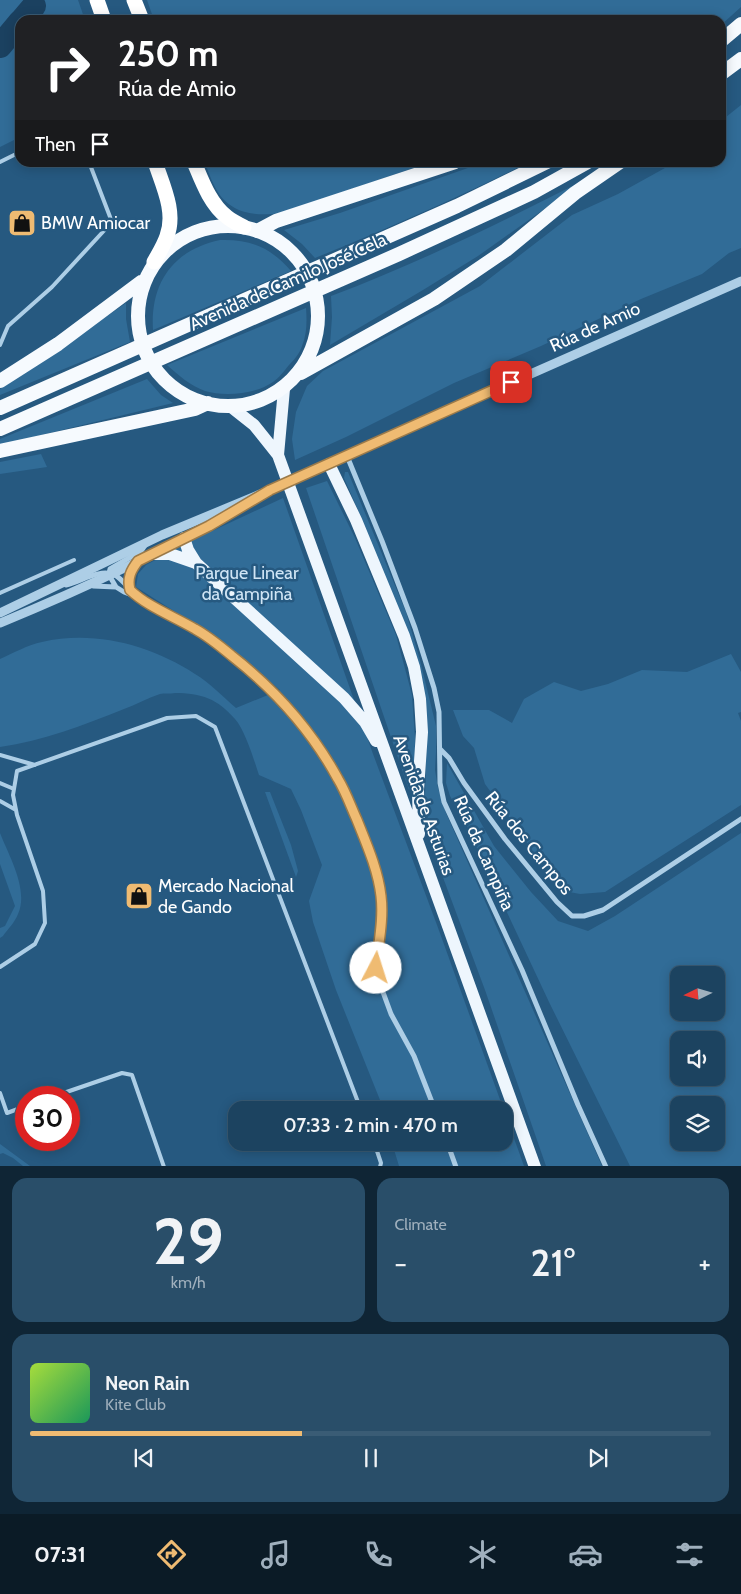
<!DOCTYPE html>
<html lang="en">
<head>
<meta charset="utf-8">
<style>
	:root { --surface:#1c4360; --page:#294e69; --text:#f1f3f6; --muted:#a0b0bd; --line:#3a5c75; --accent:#efbb72 }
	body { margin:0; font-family:Cabin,sans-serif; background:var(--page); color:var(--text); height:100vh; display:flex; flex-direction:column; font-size:19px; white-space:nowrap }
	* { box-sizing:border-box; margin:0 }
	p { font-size:16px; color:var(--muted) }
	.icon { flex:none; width:28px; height:28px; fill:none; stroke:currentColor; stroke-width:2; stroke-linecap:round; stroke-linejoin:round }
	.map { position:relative; height:1166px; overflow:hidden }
	.sheet { display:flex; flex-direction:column; gap:12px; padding:12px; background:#0f2535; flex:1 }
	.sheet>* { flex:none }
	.guide { position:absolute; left:15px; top:15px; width:711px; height:152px; border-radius:15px; box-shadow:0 2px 12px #0003,0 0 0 1px var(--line); background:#202124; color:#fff; overflow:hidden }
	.needle { width:32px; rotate:265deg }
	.buttons { position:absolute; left:670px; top:966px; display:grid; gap:10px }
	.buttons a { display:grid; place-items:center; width:55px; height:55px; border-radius:10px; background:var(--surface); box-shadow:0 2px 12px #0003,0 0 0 1px var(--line); font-size:25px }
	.speed { position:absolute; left:15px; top:1086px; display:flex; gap:10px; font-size:25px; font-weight:700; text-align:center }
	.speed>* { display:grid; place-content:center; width:65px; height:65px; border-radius:50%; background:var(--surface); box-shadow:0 2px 12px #0003,0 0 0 1px var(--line); line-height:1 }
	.speed .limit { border:8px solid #d22; background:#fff; color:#111 }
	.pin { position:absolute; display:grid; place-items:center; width:42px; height:42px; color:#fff; margin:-21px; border-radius:10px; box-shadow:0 2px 8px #0006 }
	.me { position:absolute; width:55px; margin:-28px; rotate:5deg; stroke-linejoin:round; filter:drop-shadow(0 0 4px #0008) }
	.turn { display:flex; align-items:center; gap:18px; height:105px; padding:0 20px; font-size:22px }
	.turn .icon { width:65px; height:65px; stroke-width:2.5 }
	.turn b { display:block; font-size:35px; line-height:42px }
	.then { display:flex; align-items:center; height:48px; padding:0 20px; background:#0003; gap:10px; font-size:19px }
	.big { font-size:38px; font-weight:600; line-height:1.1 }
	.sheet .tile { flex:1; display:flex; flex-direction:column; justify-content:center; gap:8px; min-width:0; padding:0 18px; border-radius:15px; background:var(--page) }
	.sheet .dial { align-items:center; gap:0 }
	.dial b { font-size:65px; line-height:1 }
	.song { display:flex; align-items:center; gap:15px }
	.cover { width:60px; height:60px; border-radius:8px; background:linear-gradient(135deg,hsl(80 70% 55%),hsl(150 70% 35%)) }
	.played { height:5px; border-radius:2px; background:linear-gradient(90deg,var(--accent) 40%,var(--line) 40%) }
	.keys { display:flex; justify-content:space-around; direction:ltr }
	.heat { display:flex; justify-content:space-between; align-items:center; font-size:28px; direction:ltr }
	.sheet .tiles { flex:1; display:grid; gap:12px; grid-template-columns:1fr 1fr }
	.tile:last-child { grid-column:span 2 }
	.trip { position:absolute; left:228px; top:1101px; width:285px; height:50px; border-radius:15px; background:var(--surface); box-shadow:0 2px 12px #0003,0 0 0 1px var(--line); font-weight:600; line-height:50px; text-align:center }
	.tabs { display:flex; height:80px; justify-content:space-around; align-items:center; background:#0b1b26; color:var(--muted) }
	.tabs .icon { width:35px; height:35px }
	.tabs .selected { color:var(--accent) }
	.tabs b { font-size:22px; color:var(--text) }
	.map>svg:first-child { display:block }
</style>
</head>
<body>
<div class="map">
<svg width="741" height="1167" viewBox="0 0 741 1167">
	<rect width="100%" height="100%" fill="#265980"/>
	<path fill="#316c97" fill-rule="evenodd" d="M0,0H78L85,20H20V137L0,147Z
		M147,0H741V7L721,25V20H154Z
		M741,105V248L729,253L702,274L641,299L541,346L454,383L346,437L295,460L292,439L296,412L307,386L323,371L480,286L572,215L618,194L674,163L721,162V121Z
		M205,163H428L281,213C253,217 227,213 214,185C210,178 208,170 205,163Z
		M482,163H527C457,198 386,229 315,258L302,244L284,230L340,213Z
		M588,178L478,256L423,290L330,345L332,317L331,296C419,263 504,221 588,178Z
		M220,240C251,239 271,248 291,271L153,330C150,283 173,250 220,240Z
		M126,303V319L130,342L0,395V389Z
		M306,308C307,321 307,334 302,346C300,353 294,360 289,365C284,371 279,378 273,382C256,394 225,397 205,391C191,386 178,375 167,365Z
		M147,379L161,395L173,403L0,445V439Z
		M41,454L47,467L0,474V462Z
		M345,472H348L406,612L420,660L436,726V752L435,770L438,788L446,813L602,1166H546L485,990L438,864L429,827L425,796L427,729L424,693L358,510L344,478Z
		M327,481L355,538L396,635L412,695L415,738L414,787L409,790L306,488Z
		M283,498L373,754L437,925L524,1166H399L392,1143L504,1142V1110H384L336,990L313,922L309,901L322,865L301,810L291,789L259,775C254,760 245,730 235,719C218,699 201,693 175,693C170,694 164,693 160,694C147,698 136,705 124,709C84,725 43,741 0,747V659C13,653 28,645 42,642C95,630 150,645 195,674C210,683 223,697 236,708L280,690L215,637L136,587L138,574L146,565L195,539Z
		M731,654L741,672V712L738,713L741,721V805L605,892L580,894L559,890L512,821L485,784L474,748L463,736L453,710H489L512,723L524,699L554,682L581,691L608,684L642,670L687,672Z
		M447,763L494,846L531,892L558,921L588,931L615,916L741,833V1166H630L549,1002L466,825L450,796L446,783ZM679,975H716V1012H679ZM679,1040H716V1078H679ZM679,1105H716V1142H679Z
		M265,792H270L291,845L298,871L296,877Z
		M0,833C9,856 29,890 18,914C15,922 8,929 3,936L0,938V928L5,926L15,906L0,864Z
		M0,1144L30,1166H23L13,1158L3,1153L0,1154Z"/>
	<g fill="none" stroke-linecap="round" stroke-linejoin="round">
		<path stroke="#1b4160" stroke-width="24" d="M22,20L34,6
			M0,46L20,22"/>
		<path stroke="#adcee6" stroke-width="4" d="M0,162L20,152
			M0,345L8,326L52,287L112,222L89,162
			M0,593L74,560
			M0,755L35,765
			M0,783L14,789
			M0,801L16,810
			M0,967L35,944L45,923L43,891L17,815L13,795L17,771L167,718L196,716L215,727L361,1110
			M0,1093L7,1113L26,1106
			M49,1098L122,1073L132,1075L164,1167
			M374,1142L381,1163L380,1167"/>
		<path stroke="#adcee6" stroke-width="5" d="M347,456L382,541L415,628L434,688L439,712L440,783L444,802L522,970L578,1105L606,1167
			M109,574L110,569L141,551L146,544
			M109,575L116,587L124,592L137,597L165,614L197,629L233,656L267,687L295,716L317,746L339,779L364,838L377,874L381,898V921L376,968L380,984L391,1014L414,1056L435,1110
			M66,585C81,582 99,568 115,575C122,579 129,589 135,594
			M93,586L116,587
			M130,589L129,577L135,564
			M440,749L449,758L464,783L505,839L557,902L572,916H584L603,910L741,819
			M447,1142L456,1167"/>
		<path stroke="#adcee6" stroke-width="9" d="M0,613L162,535L270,490L388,437L741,281
			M0,623C83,589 169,549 246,504"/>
		<path stroke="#eef6fd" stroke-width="12" d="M230,406L254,425L278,455L535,1167
			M278,455L284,389
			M329,464L356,520L404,636L414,667L420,699L422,732L418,790L419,834
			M184,538L188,550L196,563L344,698L365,722L376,741
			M153,554H170L196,563"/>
		<path stroke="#f6fafe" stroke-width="14" d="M721,41L741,24
			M721,74L741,59
			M138 316a90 90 0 1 1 180 0a90 90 0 1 1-180 0Z
			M257,231L276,221L455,162
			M301,373L434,299L506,250L575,193L620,162
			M0,381L58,344L141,282
			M0,408L457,206L547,162
			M0,429L399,254L534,192L588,162
			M0,451L195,409L208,403"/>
		<path stroke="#fff" stroke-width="15" d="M97,0L104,20
			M134,0L142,20
			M194,162C202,181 210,204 227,217C232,221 238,224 244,227
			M154,262C159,253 164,245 167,236C176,212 163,186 155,162"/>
	</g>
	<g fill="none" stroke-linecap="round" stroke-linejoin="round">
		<defs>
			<path id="route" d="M376,968C378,945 384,920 381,896C378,870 367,845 357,820C351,807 346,792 338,779C312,731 274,689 232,656C220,646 208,636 195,629C173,616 148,607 130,590C127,578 131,570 138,561L209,526L270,490L511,382"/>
		</defs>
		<use href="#route" stroke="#9b7a4a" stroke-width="12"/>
		<use href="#route" stroke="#efbb72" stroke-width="9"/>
	</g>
	<defs>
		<symbol id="shop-square" viewBox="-11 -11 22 22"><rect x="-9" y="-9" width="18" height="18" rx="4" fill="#efbb72" stroke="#265980"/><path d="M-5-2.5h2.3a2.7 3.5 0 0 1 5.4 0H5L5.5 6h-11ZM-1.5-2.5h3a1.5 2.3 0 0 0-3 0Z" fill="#111"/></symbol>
	</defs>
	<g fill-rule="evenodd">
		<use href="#shop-square" x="6" y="207" width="32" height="32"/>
		<use href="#shop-square" x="123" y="880" width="32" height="32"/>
	</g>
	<g text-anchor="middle" stroke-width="5" stroke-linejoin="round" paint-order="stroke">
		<g font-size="18" fill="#fff" stroke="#265980" text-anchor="start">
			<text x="41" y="229">BMW Amiocar</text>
			<text x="158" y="892">Mercado Nacional<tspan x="158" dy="21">de Gando</tspan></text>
		</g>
		<g font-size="18" fill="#fff" stroke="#265980">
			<text transform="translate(288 282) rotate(-24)" y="6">Avenida de Camilo José Cela</text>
			<text transform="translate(595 327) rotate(-24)" y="6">Rúa de Amio</text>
			<text transform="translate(424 805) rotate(70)" y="6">Avenida de Asturias</text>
			<text transform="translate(529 843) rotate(51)" y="6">Rúa dos Campos</text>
			<text transform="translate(484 853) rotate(66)" y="6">Rúa da Campiña</text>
		</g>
		<g font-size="18" fill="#d0e5f5" stroke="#265980">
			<text x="247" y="579">Parque Linear<tspan x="247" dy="21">da Campiña</tspan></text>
		</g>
	</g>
</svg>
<div class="buttons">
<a><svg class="needle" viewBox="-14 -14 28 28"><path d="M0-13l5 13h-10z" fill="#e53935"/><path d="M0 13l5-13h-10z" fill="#a0b0bd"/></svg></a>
<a><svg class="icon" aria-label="sound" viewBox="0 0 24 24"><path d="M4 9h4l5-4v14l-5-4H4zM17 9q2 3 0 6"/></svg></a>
<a><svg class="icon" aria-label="layers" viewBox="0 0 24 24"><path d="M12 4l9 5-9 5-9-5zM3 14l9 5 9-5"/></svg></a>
</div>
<div class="speed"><div class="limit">30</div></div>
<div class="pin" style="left:511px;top:382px;background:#d93025"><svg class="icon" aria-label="arrive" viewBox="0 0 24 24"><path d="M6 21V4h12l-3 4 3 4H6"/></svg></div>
<svg class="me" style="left:376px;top:968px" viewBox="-20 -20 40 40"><circle r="19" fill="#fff"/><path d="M0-13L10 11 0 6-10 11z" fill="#efbb72"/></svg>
<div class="trip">07:33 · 2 min · 470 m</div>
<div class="guide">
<div class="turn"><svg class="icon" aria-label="right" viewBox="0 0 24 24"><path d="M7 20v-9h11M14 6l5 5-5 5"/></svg><div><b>250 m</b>Rúa de Amio</div></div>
<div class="then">Then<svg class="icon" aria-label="arrive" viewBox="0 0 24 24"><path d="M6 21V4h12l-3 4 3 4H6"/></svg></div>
</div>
</div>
<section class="sheet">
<div class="tiles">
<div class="tile dial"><b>29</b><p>km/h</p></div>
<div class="tile"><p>Climate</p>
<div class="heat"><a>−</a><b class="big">21°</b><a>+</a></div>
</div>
<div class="tile">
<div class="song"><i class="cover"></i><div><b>Neon Rain</b><p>Kite Club</p></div></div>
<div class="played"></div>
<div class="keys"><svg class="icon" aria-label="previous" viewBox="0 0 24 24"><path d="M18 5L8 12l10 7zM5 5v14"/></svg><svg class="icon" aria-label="pause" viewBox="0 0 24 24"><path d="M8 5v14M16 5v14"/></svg><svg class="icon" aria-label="next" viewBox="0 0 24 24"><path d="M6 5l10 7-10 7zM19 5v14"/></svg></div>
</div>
</div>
</section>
<nav class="tabs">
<b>07:31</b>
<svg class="icon selected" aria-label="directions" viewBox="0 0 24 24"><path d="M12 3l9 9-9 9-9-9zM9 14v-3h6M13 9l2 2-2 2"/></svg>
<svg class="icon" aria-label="music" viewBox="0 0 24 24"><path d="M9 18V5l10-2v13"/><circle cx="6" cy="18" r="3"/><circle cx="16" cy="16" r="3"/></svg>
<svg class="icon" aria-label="phone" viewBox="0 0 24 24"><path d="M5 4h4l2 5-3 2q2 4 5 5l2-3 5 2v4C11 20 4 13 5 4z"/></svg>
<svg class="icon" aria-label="climate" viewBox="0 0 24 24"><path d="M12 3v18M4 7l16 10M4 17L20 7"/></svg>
<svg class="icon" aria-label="car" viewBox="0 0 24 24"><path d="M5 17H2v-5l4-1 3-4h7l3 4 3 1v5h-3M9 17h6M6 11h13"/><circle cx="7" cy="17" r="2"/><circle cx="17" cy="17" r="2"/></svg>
<svg class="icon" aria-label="filters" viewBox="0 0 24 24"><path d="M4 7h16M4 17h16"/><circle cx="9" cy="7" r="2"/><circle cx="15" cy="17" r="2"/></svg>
</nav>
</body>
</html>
